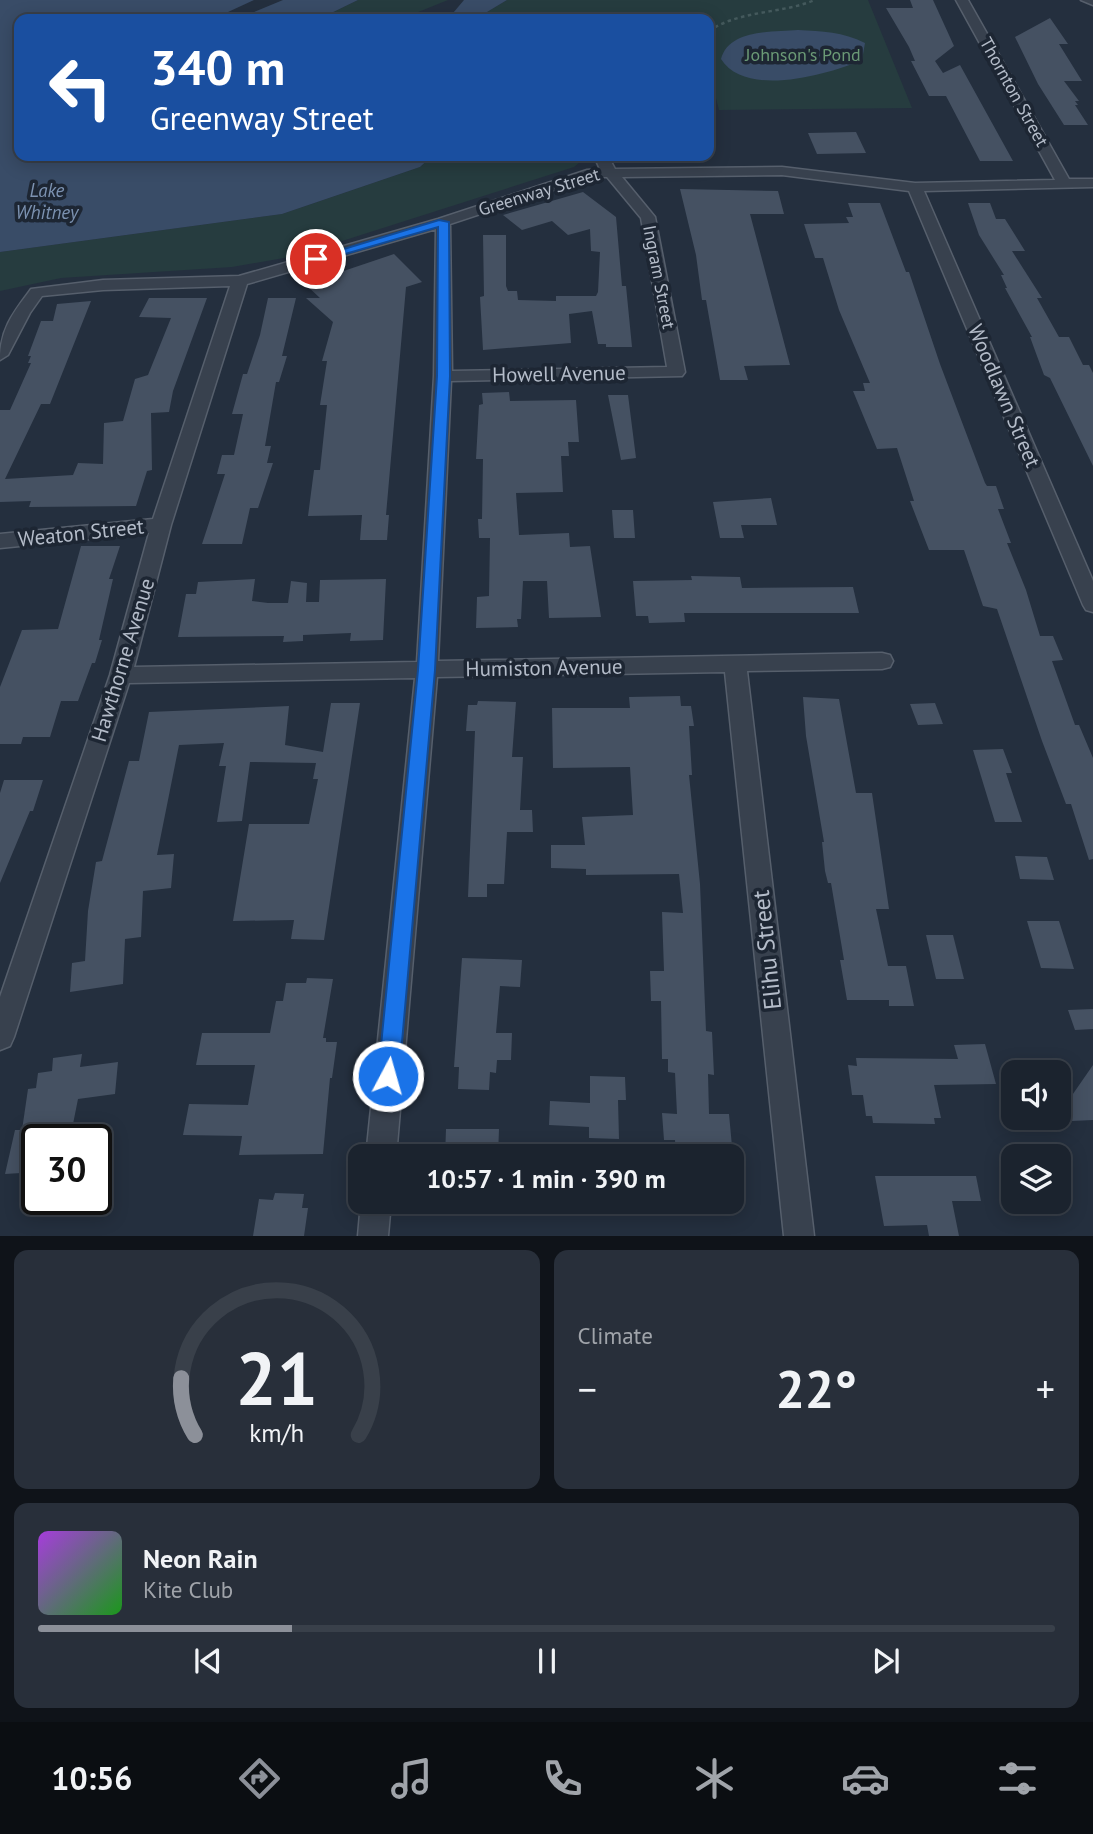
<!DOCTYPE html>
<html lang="en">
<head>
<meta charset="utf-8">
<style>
	:root { --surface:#1b232e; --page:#282f3a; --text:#f1f3f6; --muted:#a0a4aa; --line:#39404a; --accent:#8c9099 }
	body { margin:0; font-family:"PT Sans",sans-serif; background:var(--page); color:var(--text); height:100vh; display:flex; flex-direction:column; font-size:26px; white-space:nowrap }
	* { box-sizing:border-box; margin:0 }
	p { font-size:23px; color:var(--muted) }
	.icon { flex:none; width:38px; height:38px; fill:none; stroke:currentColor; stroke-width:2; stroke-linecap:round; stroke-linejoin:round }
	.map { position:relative; height:1236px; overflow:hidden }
	.details { display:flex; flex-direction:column; gap:14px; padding:14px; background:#0f1319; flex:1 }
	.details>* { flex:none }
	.banner { position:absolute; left:14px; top:14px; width:700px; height:147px; border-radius:14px; box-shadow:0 4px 18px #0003,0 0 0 2px var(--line); background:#1a4fa0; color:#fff; overflow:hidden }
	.fabs { position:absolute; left:1001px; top:1060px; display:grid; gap:14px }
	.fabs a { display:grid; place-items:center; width:70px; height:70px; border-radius:14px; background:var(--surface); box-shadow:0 4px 18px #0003,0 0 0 2px var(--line); font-size:35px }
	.speed { position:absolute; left:21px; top:1124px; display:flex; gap:14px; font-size:35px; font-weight:700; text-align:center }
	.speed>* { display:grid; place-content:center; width:91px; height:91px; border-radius:50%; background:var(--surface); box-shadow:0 4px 18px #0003,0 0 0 2px var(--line); line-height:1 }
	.speed .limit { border:4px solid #111; border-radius:10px; background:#fff; color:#111 }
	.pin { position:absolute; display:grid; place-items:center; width:60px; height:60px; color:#fff; margin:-30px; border:4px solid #fff; border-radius:50%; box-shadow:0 2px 7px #0007 }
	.me { position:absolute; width:77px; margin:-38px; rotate:6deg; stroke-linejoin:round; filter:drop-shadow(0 0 5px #0008) }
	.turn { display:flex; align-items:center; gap:24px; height:147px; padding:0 21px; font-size:32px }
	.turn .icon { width:91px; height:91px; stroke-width:2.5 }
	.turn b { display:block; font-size:49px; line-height:60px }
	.big { font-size:52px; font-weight:700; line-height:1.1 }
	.details .tile { flex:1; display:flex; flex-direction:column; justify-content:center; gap:10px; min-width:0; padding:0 24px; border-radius:14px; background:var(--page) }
	.details .dial { align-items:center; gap:0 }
	.dial svg { height:182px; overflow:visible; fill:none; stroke:var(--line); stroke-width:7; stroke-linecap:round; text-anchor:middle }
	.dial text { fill:var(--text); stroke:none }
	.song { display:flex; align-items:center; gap:21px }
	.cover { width:84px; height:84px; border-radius:10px; background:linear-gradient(135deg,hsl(280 70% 55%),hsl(120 70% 35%)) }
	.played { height:7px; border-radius:4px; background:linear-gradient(90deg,var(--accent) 25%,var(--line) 25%) }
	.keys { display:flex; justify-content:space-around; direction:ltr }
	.heat { display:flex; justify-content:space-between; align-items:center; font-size:38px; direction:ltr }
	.details .tiles { flex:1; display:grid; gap:14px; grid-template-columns:1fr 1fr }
	.tile:last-child { grid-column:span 2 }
	.trip { position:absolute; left:348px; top:1144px; width:396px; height:70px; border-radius:14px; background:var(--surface); box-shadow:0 4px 18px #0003,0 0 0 2px var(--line); font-weight:700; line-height:70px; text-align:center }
	.tabs { display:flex; height:112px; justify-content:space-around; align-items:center; background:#0b0e12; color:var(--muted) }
	.tabs .icon { width:49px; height:49px }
	.tabs .active { color:var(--accent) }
	.tabs b { font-size:32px; color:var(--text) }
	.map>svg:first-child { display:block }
</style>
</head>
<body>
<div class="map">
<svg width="1093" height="1236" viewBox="0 0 1093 1236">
	<rect width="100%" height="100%" fill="#242f3e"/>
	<path fill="#263c3f" d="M358,0H448L401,19H319Z
		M507,0H868L912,108L719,110L709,71V19H695L693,13L670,19H483L487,12Z
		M432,156H584L585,158L574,167L295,256L232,267L61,278L0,291V252L282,214L420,167Z"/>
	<path fill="#394c67" d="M0,0H254L228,12L247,15L283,0H358L319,19H19V156H432L420,167L282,214L0,252Z
		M464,0H507L487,12L483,19H448Z
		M798,30C822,31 843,32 865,43L862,60C827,75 745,98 721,59C729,29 772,32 798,30Z"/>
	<path fill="#455162" d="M910,0H933L954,46L935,61L943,73L960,65L1013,161H980L946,96H929L911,61H915L909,47L886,8H913Z
		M1050,18L1068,44H1059L1082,81H1064L1079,101H1075L1078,105H1075L1088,125H1064L1038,84L1015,37Z
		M856,132L866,153L817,154L808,133Z
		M680,189L778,191L784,214H750L790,365L744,366L748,380H720L706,300H702L696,255Z
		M583,192L616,217L622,286H626L632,347H606V344H598L592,311L569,314L571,343L483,350L480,297L484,296L483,235H506V286L508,291H517L518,300L556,301V296H596L598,292L600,252L591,251L590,229L568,235L552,221L522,230L503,215Z
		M848,203H880L906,272H909L940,364L985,483L987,486H996L1004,509H998L1011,543H1007L1026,590L1040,636H1053L1063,660L1052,661L1075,725H1079L1093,758V859L1089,860L1071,804H1066L1042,741L997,609L983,606L964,550H929L910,501H914L897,448L877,449L853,391H865L863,383H870L839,310L823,258H815L804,224L849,223L846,217H853Z
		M968,203H990L996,219H1005L1025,251H1012L1042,298H1037L1059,337H1069L1083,365H1089L1093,373V466L1050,378L1044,375L1030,337H1032L1005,288H1007L1001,275H1004L979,235Z
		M394,254L422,282L406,287L386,515H389L387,540H360L362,515L308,516L314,470H320L327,405H320L327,361H322L333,322L306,298H320L305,284Z
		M149,298H207L173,391L169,412L151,413L152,470L147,471L136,506L29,507L31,501L0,502V410H10L31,363H28L31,356H28L41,321H53L57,304L91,301L50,404H41L5,479L73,475L78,463L103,464L104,423L123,421L135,379L148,375L171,318L139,317Z
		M268,298H296L282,356H287L279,382H276L265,446H271L267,463H273L258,508H250L242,544H202L225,474H217L222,455H234L243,414H232L243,374H247L260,335Z
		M509,392L510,401L576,400L579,442H568L569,456H561L563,492L516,493L519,535L569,533L570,547L590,546L601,617L549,618L547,581H523L521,619H517L518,627L476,628L477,597L489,596L490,538H479L478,519H482L483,459H476L479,405L483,404L482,393Z
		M608,395H628L636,458L621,460Z
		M771,498L777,525H741L744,538H720L713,502Z
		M612,510H633L635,538H614Z
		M81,546H120L109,579H113L99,640H102L95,663H92L78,701H61L50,737H23L21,744H0V687L22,630L58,629Z
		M691,576L740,577L742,588L853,587L859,613H684L685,622L649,623L648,616H636L633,581L692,580Z
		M255,579L252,601L268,603H288L291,581L307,583L306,602H319L320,580L386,579L383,640L350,641L351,633L303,635V641L283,642L284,636L178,637L186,594H196L198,582Z
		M680,696L681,706H691L694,726H689L692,775H689L700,884L706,1031L712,1032L714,1075L708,1074L709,1114H729L733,1157H676L675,1140H664L662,1113L677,1114L675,1073L668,1072V1059H662L661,1001H651L650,971H664L662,912L683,913L679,874L586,875V869L551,868V845H585L582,817L633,815L630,767L553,768L552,708H630L629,697Z
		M803,697L839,699L856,793H872L889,909H876L888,966H906L914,1006H889V1000H847L840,960H844L831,883H828L825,871L822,842H824L806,736Z
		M478,701L516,702L512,757H523L520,810H532L533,832H507L504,884H487V897H468L475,731H466L468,705H477Z
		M331,703H360L324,940L291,939L294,920L233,921L249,824H309L318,779H313L316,763L250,762L242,821L217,822L226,766H219L224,743L179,745L157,855L174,854L171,888L143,891L141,937L125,939L123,984L70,992L72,963L85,961L88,911L96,862L102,861L129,761H139L149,712L289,706L285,745L323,752Z
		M935,703L943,724L918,725L910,704Z
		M1003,749L1012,773H1006L1022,822H995L973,750Z
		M4,780H43L33,811H30L0,883V793Z
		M1015,856L1047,857L1054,880L1020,879Z
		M1027,921H1059L1074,969L1041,968Z
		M926,935H953L964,979H936Z
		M462,958L522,960L520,987L500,986L496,1033H512L511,1060H497L496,1073L490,1072L489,1090L458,1089L459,1067H454Z
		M307,978L333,979L323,1038H326V1042H337L332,1078H330L323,1154L239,1155L242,1136L183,1135L189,1104L248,1105L255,1065H196L202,1033H270L276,1001H283L286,983H306Z
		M1093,1009V1029L1075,1030L1068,1010Z
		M985,1044L996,1084L934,1085L941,1118H934L935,1124L873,1123L872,1116H866L863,1095H852L848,1065L857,1066L856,1058L958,1059L954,1045Z
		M82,1054L80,1067L118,1062L115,1094L78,1099L70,1139H37V1172L5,1174L15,1130H22L28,1089L36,1088L38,1073L52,1071L53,1058Z
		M1093,1065V1120L1072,1121L1066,1104Z
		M590,1076L625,1077L626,1100H618L619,1139L589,1138V1127L549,1125L550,1101L590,1103Z
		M446,1129H499L498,1157H445Z
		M875,1176H976L981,1201H952L959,1236H929L927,1225L884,1226Z
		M275,1193L304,1194L302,1208H308L304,1236H253L259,1199L273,1200Z"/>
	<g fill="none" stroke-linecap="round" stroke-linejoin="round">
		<defs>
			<path id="street" d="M956,0H968L1069,179H1093V187L924,191L1093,581V612L1086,610L1083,605L909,191L782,175L622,177L655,217L685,372L682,376L451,381L438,661L882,653L890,655L893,661L890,667L882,669L747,671L814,1236H784L725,672L437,677L396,1157H366L415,678L129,683L14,1037L10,1046L0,1050V997L110,675L149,533L0,548V534L153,519L230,286L103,290L42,296L30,313L8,355L0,360C0,329 13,313 31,289L103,280L239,276L438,219L587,170L600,169L594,156H608L615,169L782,167L915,183L1055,180ZM593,177H607L641,218L667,367L452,371L450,224ZM436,229L434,376L417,662L134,667L171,525L247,284Z
				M1081,0H1093V5Z
				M361,1202H391L388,1236H358Z"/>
		</defs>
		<use href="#street" stroke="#565f6c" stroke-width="3"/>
		<path stroke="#44595c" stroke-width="2.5" stroke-dasharray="3.5 3.5" stroke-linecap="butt" d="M709,31C740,10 781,14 815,0
			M709,35L712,47H709"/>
		<use href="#street" fill="#38414e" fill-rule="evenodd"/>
	</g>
	<path fill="#1a73e8" stroke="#114b97" stroke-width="2" d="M439,220L449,222L450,376L435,670L399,1076L396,1083L388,1086L381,1083L378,1076L418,670L437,376L438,227L321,261L311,259Z"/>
	<g text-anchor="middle" stroke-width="7" stroke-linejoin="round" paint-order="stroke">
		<g font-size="18" fill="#6b9a76" stroke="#1d2633">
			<text x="803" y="61">Johnson's Pond</text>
		</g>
		<g font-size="18" fill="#b4bcc9" stroke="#1d2633">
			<text transform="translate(1014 92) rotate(61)" y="6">Thornton Street</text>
			<text transform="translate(539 192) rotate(-17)" y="6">Greenway Street</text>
			<text transform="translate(659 277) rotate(79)" y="6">Ingram Street</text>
		</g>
		<g font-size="19" font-style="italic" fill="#7c92b1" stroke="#1d2633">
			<text x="47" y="197">Lake<tspan x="47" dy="22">Whitney</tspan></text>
		</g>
		<g font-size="21" fill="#b4bcc9" stroke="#1d2633">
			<text transform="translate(559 374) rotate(-1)" y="7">Howell Avenue</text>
			<text transform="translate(1004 396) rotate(67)" y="7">Woodlawn Street</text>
			<text transform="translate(81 533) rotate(-6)" y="7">Weaton Street</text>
			<text transform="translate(123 660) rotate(-73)" y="7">Hawthorne Avenue</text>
			<text transform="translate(544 668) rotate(-1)" y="7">Humiston Avenue</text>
		</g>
		<g font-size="24" fill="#b4bcc9" stroke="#1d2633">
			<text transform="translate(767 950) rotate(-96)" y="8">Elihu Street</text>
		</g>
	</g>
</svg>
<div class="fabs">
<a><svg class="icon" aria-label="sound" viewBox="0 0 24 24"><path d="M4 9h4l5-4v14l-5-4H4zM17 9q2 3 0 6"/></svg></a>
<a><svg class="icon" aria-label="layers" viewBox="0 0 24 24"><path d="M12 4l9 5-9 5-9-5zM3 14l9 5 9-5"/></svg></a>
</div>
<div class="speed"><div class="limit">30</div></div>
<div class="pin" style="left:316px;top:259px;background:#d93025"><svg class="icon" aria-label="arrive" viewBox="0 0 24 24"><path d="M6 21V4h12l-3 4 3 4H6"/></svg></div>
<svg class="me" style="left:388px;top:1076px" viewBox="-20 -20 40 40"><circle r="17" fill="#1a73e8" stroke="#fff" stroke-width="3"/><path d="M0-11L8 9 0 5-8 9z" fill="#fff"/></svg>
<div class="trip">10:57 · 1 min · 390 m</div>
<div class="banner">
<div class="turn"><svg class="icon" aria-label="left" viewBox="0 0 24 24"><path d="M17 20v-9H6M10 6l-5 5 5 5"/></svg><div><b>340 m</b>Greenway Street</div></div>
</div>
</div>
<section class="details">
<div class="tiles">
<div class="tile dial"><svg viewBox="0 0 100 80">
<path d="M14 69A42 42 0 1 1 86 69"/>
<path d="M14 69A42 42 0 0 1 8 44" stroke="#8c9099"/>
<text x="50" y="56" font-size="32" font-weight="700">21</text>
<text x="50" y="72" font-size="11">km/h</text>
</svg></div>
<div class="tile"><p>Climate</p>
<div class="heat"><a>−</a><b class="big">22°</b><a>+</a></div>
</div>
<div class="tile">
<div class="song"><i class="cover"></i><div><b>Neon Rain</b><p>Kite Club</p></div></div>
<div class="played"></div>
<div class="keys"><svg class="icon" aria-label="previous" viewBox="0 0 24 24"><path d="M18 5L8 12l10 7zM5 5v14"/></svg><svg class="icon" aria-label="pause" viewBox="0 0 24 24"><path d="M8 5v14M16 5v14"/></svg><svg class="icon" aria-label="next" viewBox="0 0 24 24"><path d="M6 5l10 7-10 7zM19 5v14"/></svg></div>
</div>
</div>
</section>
<nav class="tabs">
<b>10:56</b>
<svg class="icon active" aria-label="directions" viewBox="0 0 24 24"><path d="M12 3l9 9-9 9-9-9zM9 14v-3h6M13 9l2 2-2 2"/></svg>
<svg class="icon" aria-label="music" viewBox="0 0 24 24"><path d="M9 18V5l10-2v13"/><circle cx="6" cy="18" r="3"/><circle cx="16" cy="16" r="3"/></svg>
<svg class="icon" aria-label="phone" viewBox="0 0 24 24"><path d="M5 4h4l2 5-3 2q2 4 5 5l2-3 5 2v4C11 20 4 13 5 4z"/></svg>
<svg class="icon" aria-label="climate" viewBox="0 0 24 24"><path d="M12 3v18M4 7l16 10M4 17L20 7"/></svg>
<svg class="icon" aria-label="car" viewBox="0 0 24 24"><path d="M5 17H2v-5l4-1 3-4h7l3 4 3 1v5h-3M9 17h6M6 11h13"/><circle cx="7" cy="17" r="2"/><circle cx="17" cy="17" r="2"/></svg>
<svg class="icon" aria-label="filters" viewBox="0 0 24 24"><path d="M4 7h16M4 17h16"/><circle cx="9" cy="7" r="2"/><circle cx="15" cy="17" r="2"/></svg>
</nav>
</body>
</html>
